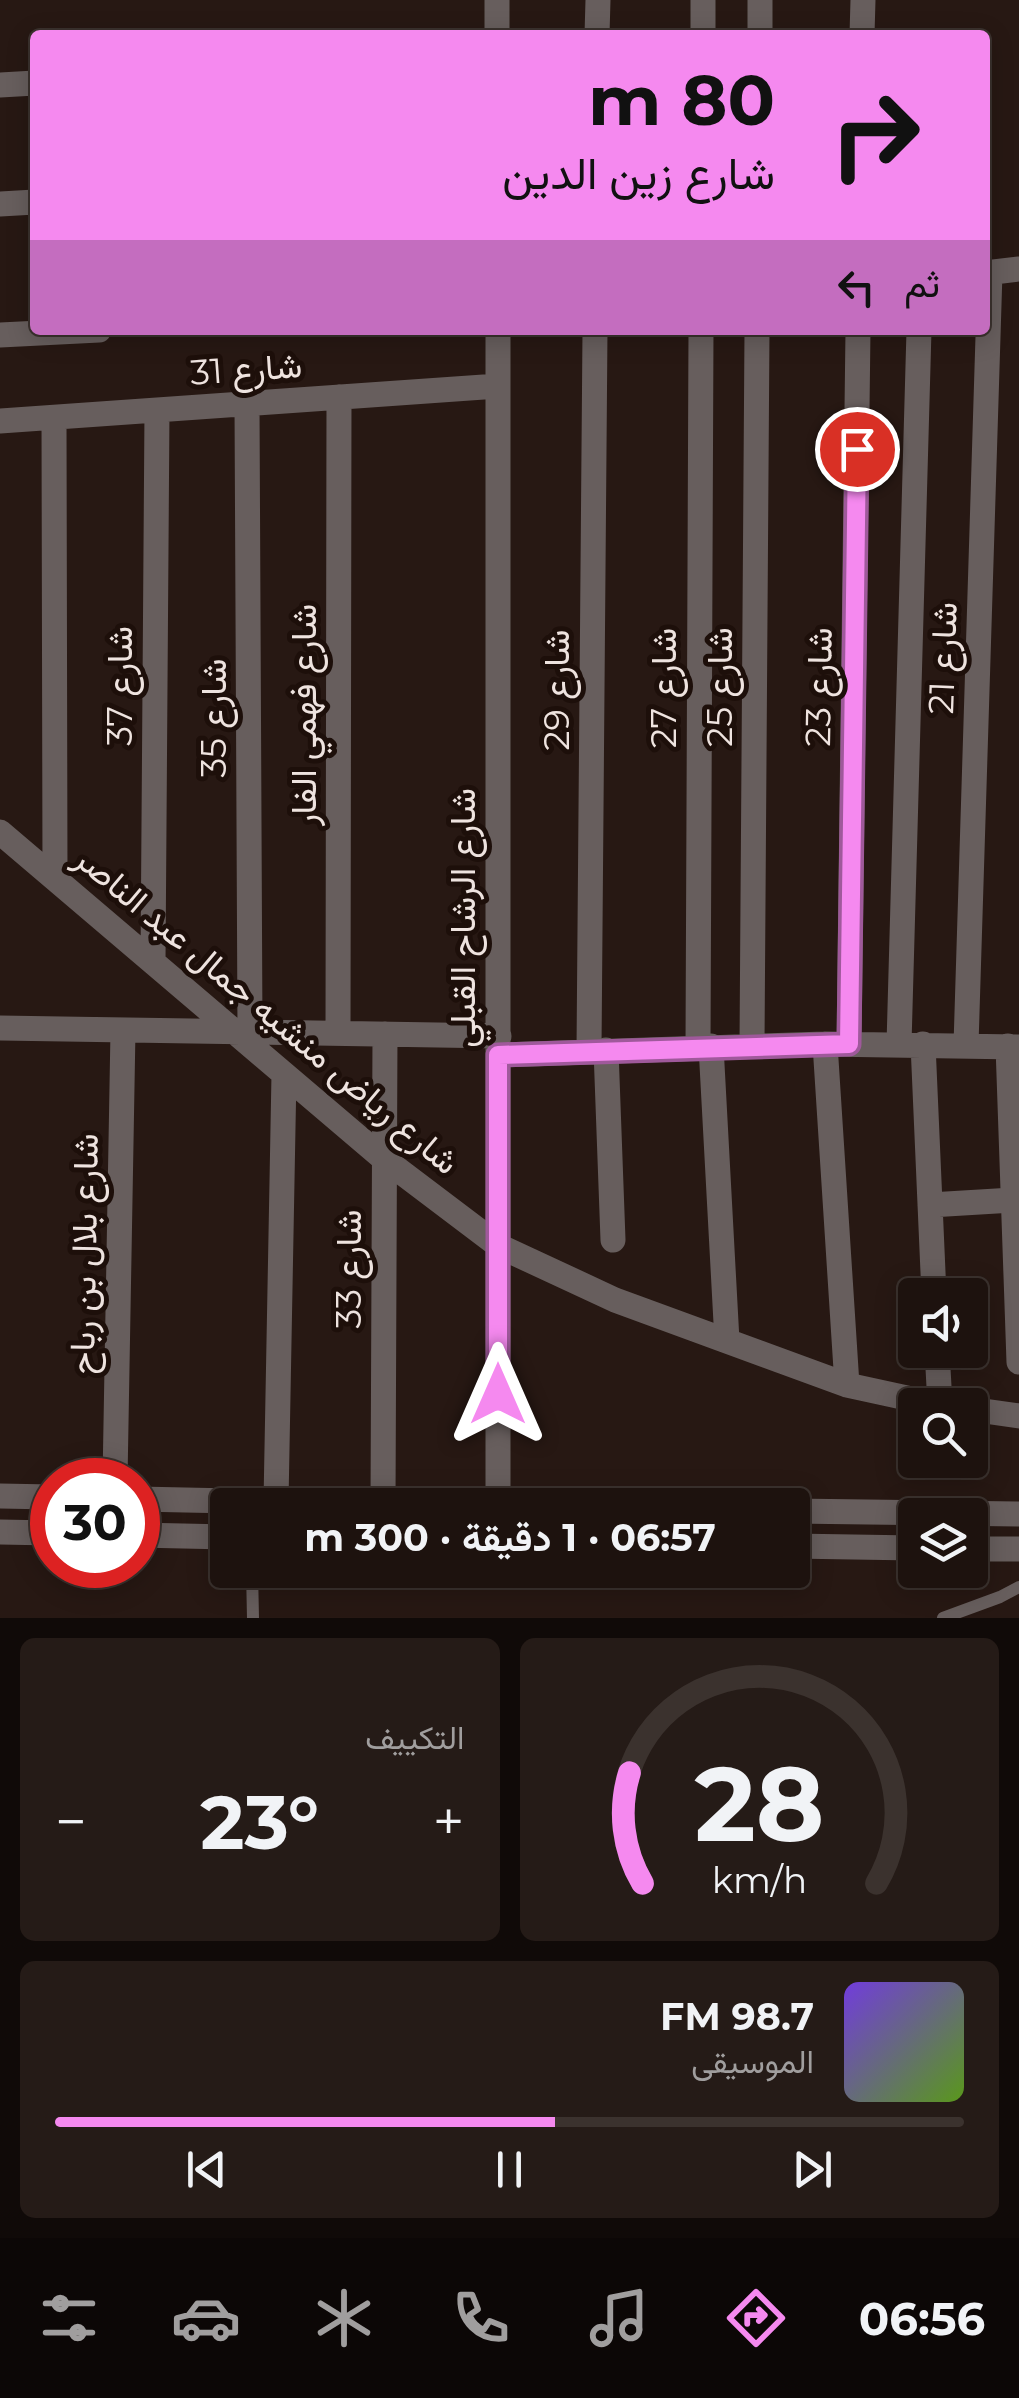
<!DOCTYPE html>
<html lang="ar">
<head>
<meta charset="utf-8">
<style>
	:root { --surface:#1d120e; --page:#251b17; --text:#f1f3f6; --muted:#a09e9e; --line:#3b322e; --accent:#f589ef }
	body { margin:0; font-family:Montserrat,Vazirmatn,sans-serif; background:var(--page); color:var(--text); direction:rtl; height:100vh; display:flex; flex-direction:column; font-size:38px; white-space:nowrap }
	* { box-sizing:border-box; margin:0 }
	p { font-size:32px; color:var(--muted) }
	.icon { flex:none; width:55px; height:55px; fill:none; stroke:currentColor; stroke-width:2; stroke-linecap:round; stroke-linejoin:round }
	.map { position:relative; height:1618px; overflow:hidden; direction:ltr }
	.panel { display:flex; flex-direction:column; gap:20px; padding:20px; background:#100a08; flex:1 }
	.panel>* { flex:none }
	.top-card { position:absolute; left:30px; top:30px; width:960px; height:305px; border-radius:10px; box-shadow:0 5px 25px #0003,0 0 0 2px var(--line); direction:rtl; background:#f589ef; color:#111; overflow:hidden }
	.tools { position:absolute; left:898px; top:1278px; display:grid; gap:20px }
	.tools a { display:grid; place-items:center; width:90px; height:90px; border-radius:10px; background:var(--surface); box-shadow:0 5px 25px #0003,0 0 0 2px var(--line); font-size:50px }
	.speed { position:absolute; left:30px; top:1458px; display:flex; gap:20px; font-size:50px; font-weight:700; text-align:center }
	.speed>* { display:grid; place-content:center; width:130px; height:130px; border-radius:50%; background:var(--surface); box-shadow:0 5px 25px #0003,0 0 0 2px var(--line); line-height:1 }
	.speed .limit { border:15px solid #d22; background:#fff; color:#111 }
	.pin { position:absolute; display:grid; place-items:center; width:85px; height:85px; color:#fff; margin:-42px; border:5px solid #fff; border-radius:50%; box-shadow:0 2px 10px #0007 }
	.me { position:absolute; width:110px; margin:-55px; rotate:0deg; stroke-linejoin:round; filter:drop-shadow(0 0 8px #0008) }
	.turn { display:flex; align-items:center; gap:35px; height:210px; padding:0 50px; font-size:45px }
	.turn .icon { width:130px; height:130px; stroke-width:2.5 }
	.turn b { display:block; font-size:70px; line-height:85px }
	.then { display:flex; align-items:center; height:95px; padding:0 50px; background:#0003; gap:20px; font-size:38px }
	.big { font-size:75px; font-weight:700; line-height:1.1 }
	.panel .card { flex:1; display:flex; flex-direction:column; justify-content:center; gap:15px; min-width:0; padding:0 35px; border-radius:15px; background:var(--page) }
	.panel .dial { align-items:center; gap:0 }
	.dial svg { height:260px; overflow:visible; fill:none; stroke:var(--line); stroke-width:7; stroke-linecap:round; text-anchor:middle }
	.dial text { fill:var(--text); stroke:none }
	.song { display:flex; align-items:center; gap:30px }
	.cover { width:120px; height:120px; border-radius:15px; background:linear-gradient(135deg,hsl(260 70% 55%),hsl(90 70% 35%)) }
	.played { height:10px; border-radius:5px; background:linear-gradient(90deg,var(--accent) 55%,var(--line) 55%) }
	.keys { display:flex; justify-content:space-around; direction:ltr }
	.heat { display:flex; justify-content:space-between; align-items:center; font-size:55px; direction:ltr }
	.panel .tiles { flex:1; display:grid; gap:20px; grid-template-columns:1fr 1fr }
	.card:last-child { grid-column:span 2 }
	.trip { position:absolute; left:210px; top:1488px; width:600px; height:100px; border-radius:10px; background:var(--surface); box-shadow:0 5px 25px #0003,0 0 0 2px var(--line); font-weight:700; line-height:100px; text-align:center; direction:rtl }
	.menu { display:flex; height:160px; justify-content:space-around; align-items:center; background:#0c0706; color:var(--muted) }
	.menu .icon { width:70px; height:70px }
	.menu .active { color:var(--accent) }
	.menu b { font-size:45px; color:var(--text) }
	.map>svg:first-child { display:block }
</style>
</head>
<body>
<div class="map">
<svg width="1019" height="1618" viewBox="0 0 1019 1618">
	<rect width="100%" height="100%" fill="#271813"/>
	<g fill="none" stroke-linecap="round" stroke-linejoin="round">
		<path stroke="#675e5d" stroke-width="12" d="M252,1570L253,1618
			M943,1618L1000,1597L1019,1587"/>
		<path stroke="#675e5d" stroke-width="25" d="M497,0V35
			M597,35L598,0
			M703,35V0
			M760,35V0
			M862,35L863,0
			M0,85L35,83
			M0,204L35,202
			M985,273L1019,269
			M0,335L99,330
			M247,404L250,1032
			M54,418L55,879
			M0,421L498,386
			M0,832L384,1159L499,1246L615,1300L847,1385L939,1405
			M153,962L157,410
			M0,1028L499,1036
			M338,1033L339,397
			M825,1044L847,1385
			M849,1044L858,330
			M899,1044L919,330
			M923,1044L934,1295
			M752,1045L757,330
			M966,1045L990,272
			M698,1046L701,330
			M711,1046L727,1341
			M1008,1046L1019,1362
			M589,1050L595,330
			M606,1050L613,1240
			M499,1055L825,1044L1019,1047
			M930,1205L1013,1200
			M937,1350L940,1405
			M970,1409L1019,1416
			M115,1480L123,1030
			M0,1496L52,1497
			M138,1499L412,1505
			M276,1502L284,1074
			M383,1504L385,1034
			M498,1505V330
			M792,1511L1019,1514
			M0,1532L52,1533
			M138,1535L228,1537
			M792,1546L915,1548
			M970,1549H1019"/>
	</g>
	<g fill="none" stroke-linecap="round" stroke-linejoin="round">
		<defs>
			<path id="route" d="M498,1394V1055L849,1044L857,449"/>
		</defs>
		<use href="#route" stroke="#9f599b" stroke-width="25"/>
		<use href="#route" stroke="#f589ef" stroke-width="18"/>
	</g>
	<g text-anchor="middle" stroke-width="10" stroke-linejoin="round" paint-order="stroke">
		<g font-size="35" fill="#eee3df" stroke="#1d0f0a">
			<text transform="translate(246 369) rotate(-4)" y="12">شارع 31</text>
			<text transform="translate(943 658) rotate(-88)" y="12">شارع 21</text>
			<text transform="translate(120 686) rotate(-90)" y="12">شارع 37</text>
			<text transform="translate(720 687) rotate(-90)" y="12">شارع 25</text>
			<text transform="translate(819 687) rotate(-89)" y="12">شارع 23</text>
			<text transform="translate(664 688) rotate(-90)" y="12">شارع 27</text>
			<text transform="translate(557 690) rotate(-90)" y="12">شارع 29</text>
			<text transform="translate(304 715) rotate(-90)" y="12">شارع فهمي الفار</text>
			<text transform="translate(214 718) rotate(-90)" y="12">شارع 35</text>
			<text transform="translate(463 918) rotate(-90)" y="12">شارع الرشاح القبلي</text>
			<text transform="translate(267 1010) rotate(40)" y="12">شارع رياض منشيه جمال عبد الناصر</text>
			<text transform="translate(84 1254) rotate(-89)" y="12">شارع بلال بن رباح</text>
			<text transform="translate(349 1269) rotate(-90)" y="12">شارع 33</text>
		</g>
	</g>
</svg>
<div class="tools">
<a><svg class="icon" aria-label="sound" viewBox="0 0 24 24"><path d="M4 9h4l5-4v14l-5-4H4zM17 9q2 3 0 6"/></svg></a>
<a><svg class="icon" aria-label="search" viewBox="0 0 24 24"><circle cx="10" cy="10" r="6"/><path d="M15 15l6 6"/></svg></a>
<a><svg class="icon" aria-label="layers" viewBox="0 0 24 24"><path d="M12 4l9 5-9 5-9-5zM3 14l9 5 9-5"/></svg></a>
</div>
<div class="speed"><div class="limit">30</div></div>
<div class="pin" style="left:857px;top:449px;background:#d93025"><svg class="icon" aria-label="arrive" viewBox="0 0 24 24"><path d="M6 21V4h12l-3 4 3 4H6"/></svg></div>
<svg class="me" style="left:498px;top:1394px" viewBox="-20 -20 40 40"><path d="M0-17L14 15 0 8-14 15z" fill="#f589ef" stroke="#fff" stroke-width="4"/></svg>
<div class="trip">06:57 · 1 دقيقة · 300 m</div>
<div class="top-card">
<div class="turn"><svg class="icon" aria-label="right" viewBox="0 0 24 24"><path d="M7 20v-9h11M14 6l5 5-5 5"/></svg><div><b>80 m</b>شارع زين الدين</div></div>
<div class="then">ثم<svg class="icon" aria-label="left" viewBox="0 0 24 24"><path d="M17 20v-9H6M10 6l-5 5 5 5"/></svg></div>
</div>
</div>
<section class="panel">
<div class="tiles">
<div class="card dial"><svg viewBox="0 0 100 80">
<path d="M14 69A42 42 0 1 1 86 69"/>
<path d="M14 69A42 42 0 0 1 10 35" stroke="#f589ef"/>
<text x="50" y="56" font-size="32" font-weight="700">28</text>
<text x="50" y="72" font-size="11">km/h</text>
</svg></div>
<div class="card"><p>التكييف</p>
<div class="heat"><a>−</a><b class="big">23°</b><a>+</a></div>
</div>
<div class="card">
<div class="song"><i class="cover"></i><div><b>98.7 FM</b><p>الموسيقى</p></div></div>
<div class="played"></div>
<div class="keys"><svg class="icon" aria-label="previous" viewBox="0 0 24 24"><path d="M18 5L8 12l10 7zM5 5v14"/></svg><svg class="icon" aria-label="pause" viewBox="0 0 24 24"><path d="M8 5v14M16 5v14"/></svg><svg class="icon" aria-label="next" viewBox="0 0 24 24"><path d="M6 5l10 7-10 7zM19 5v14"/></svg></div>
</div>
</div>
</section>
<nav class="menu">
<b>06:56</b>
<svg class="icon active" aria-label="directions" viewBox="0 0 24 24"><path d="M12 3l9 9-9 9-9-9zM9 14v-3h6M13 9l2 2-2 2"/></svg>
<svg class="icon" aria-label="music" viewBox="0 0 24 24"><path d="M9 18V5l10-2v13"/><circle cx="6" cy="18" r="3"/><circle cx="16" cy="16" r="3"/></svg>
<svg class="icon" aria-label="phone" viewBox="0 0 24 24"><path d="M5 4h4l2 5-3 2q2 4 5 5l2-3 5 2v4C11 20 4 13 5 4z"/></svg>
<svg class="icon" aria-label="climate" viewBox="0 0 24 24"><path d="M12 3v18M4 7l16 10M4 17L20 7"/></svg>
<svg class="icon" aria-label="car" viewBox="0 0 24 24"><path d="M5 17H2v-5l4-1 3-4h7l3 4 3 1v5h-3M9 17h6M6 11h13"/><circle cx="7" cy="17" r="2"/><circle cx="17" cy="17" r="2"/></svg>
<svg class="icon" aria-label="filters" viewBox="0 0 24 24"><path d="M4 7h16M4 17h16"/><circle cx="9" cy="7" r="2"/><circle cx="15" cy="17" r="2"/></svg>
</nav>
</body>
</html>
